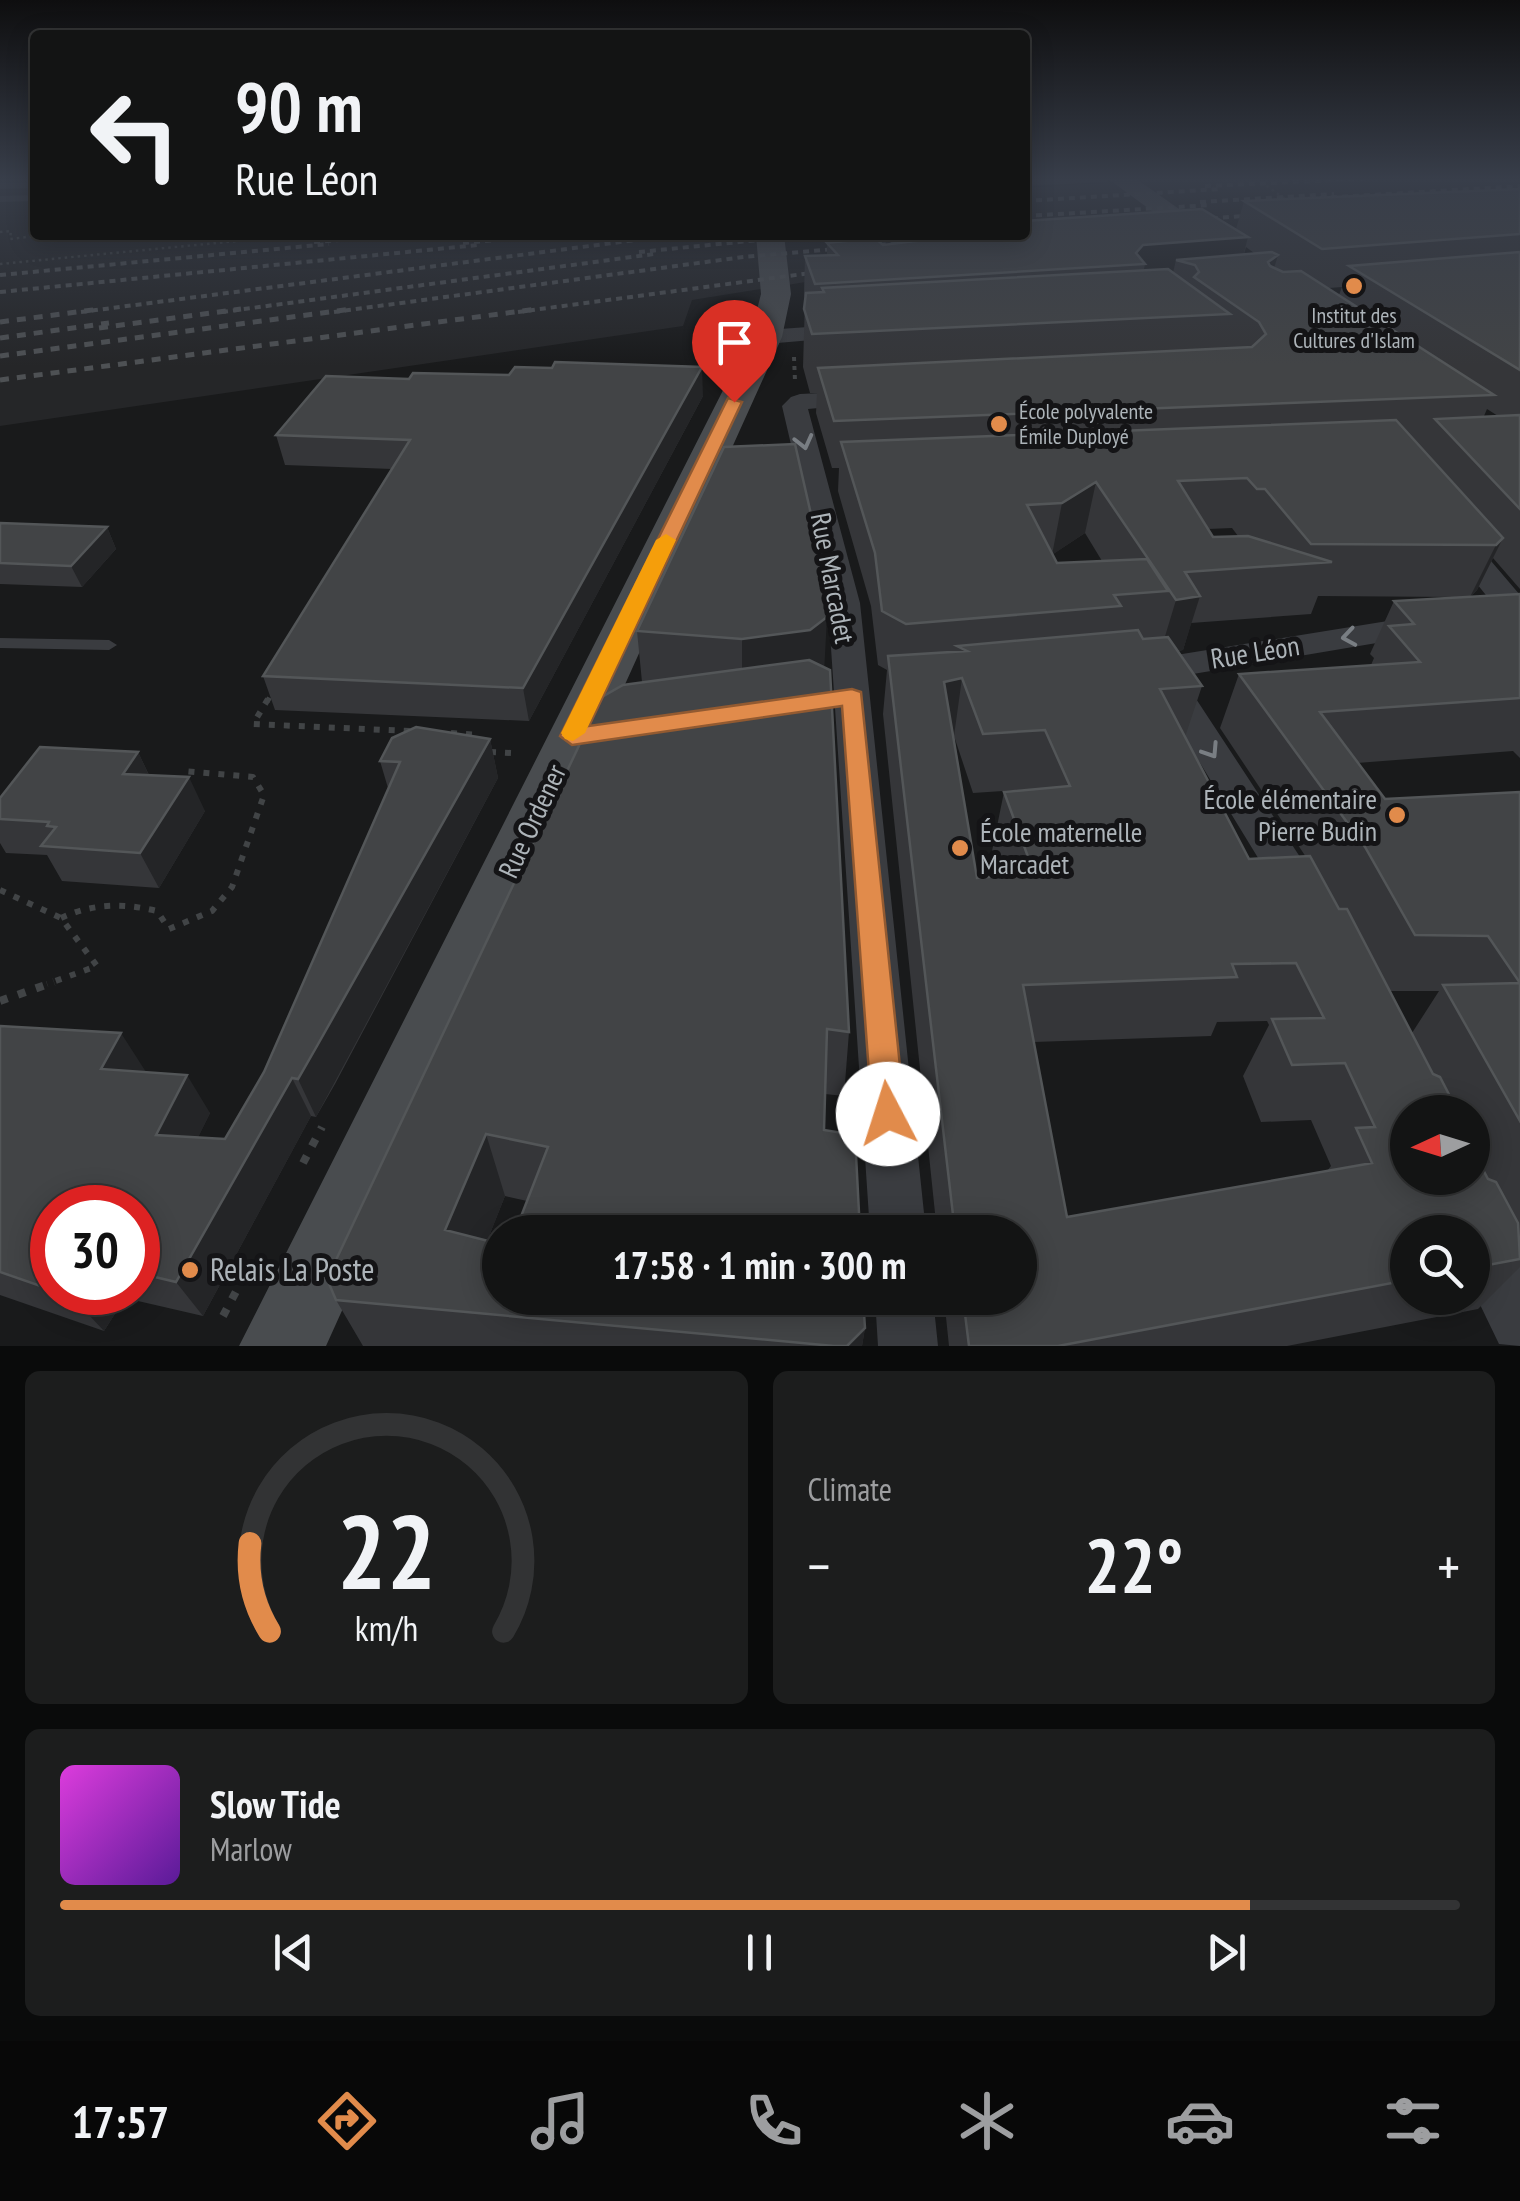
<!DOCTYPE html>
<html lang="en">
<head>
<meta charset="utf-8">
<style>
	:root { --surface:#131414; --page:#1c1d1d; --text:#f1f3f6; --muted:#9d9ea0; --line:#323334; --accent:#e18b4b }
	body { margin:0; font-family:"PT Sans Narrow",sans-serif; background:var(--page); color:var(--text); height:100vh; display:flex; flex-direction:column; font-size:38px; white-space:nowrap }
	* { box-sizing:border-box; margin:0 }
	p { font-size:32px; color:var(--muted) }
	.icon { flex:none; width:55px; height:55px; fill:none; stroke:currentColor; stroke-width:2; stroke-linecap:round; stroke-linejoin:round }
	.map { position:relative; height:1346px; overflow:hidden }
	.drawer { display:flex; flex-direction:column; gap:25px; padding:25px; background:#0a0b0b; flex:1 }
	.drawer>* { flex:none }
	.banner { position:absolute; left:30px; top:30px; width:1000px; height:210px; border-radius:10px; box-shadow:0 5px 25px #0003,0 0 0 2px var(--line); background:#131414; color:var(--text); overflow:hidden }
	.needle { width:65px; rotate:266deg }
	.tools { position:absolute; left:1390px; top:1095px; display:grid; gap:20px }
	.tools a { display:grid; place-items:center; width:100px; height:100px; border-radius:50%; background:var(--surface); box-shadow:0 5px 25px #0003,0 0 0 2px var(--line); font-size:50px }
	.speed { position:absolute; left:30px; top:1185px; display:flex; gap:20px; font-size:50px; font-weight:700; text-align:center }
	.speed>* { display:grid; place-content:center; width:130px; height:130px; border-radius:50%; background:var(--surface); box-shadow:0 5px 25px #0003,0 0 0 2px var(--line); line-height:1 }
	.speed .limit { border:15px solid #d22; background:#fff; color:#111 }
	.pin { position:absolute; display:grid; place-items:center; width:85px; height:85px; color:#fff; margin:-102px -42px; border-radius:50% 50% 50% 0; rotate:-45deg; box-shadow:0 0 10px #0007 }
	.pin .icon { rotate:45deg }
	.me { position:absolute; width:110px; margin:-55px; rotate:355deg; stroke-linejoin:round; filter:drop-shadow(0 0 8px #0008) }
	.turn { display:flex; align-items:center; gap:35px; height:210px; padding:0 40px; font-size:45px }
	.turn .icon { width:130px; height:130px; stroke-width:2.5 }
	.turn b { display:block; font-size:70px; line-height:85px }
	.big { font-size:75px; font-weight:700; line-height:1.1 }
	.drawer .tile { flex:1; display:flex; flex-direction:column; justify-content:center; gap:15px; min-width:0; padding:0 35px; border-radius:15px; background:var(--page) }
	.drawer .dial { align-items:center; gap:0 }
	.dial svg { height:260px; overflow:visible; fill:none; stroke:var(--line); stroke-width:7; stroke-linecap:round; text-anchor:middle }
	.dial text { fill:var(--text); stroke:none }
	.song { display:flex; align-items:center; gap:30px }
	.cover { width:120px; height:120px; border-radius:15px; background:linear-gradient(135deg,hsl(300 70% 55%),hsl(270 70% 35%)) }
	.played { height:10px; border-radius:5px; background:linear-gradient(90deg,var(--accent) 85%,var(--line) 85%) }
	.keys { display:flex; justify-content:space-around; direction:ltr }
	.heat { display:flex; justify-content:space-between; align-items:center; font-size:55px; direction:ltr }
	.drawer .tiles { flex:1; display:grid; gap:25px; grid-template-columns:1fr 1fr }
	.tile:last-child { grid-column:span 2 }
	.trip { position:absolute; left:482px; top:1215px; width:555px; height:100px; border-radius:50px; background:var(--surface); box-shadow:0 5px 25px #0003,0 0 0 2px var(--line); font-weight:700; line-height:100px; text-align:center }
	.menu { display:flex; height:160px; justify-content:space-around; align-items:center; background:#080808; color:var(--muted) }
	.menu .icon { width:70px; height:70px }
	.menu .active { color:var(--accent) }
	.menu b { font-size:45px; color:var(--text) }
	.map>svg:first-child { display:block }
</style>
</head>
<body>
<div class="map">
<svg width="1520" height="1346" viewBox="0 0 1520 1346">
	<rect width="100%" height="100%" fill="#191a1b"/>
	<path fill="#252628" d="M1137,178H1520V222L812,281L692,300L683,326L0,426V184L35,183V235H1025V188L1140,181Z"/>
	<g fill="none" stroke-linecap="round" stroke-linejoin="round">
		<path stroke="#414446" stroke-width="2.5" stroke-dasharray="2.5 4" stroke-linecap="butt" d="M1256,178L1289,202
			M0,232L11,231L10,239L43,235
			M0,264L300,235"/>
		<path stroke="#414446" stroke-width="4" stroke-dasharray="4 5" stroke-linecap="butt" d="M794,357L795,381"/>
		<path stroke="#414446" stroke-width="5" stroke-dasharray="5 6" stroke-linecap="butt" d="M267,702L272,693"/>
		<path stroke="#414446" stroke-width="6" stroke-dasharray="6 9" stroke-linecap="butt" d="M268,699L253,724L410,731
			M451,733L478,735L476,741
			M490,752L512,753
			M0,890L61,918L97,966L47,984
			M61,918C94,903 123,903 157,911L169,929L212,911L232,887L264,795L253,777L184,771"/>
		<path stroke="#414446" stroke-width="8" stroke-dasharray="8 11" stroke-linecap="butt" d="M0,1001L54,982
			M303,1163L322,1127
			M223,1316L247,1271"/>
		<path fill="#3a3c40" fill-rule="evenodd" d="M35,182V188L0,189V183Z
			M35,195V201L0,202V196Z
			M0,638L109,640L117,645L109,650L0,648Z"/>
		<path fill="#3a3c40" fill-rule="evenodd" d="M850,324L858,326L861,331L858,336L766,344L755,337L766,330Z
			M863,391L875,398L872,403L808,409L860,603L926,1232H870L828,603L782,406L791,397L800,394Z
			M1457,531L1468,534L1520,595V626L1507,621L1181,676L1325,895L1318,907L1303,912L1288,907L1150,681L1127,680L1122,672L1127,664L1139,661L1493,604L1442,540L1446,534Z
			M1472,1172L1520,1263V1346L1499,1344L1472,1288V1232H1445L1420,1178H1472Z
			M875,1298H933L938,1346H878Z"/>
		<path fill="#494c4f" fill-rule="evenodd" d="M1107,178H1135L1236,249L1232,255H1212Z
			M756,235H784L791,294L782,337L326,1346H239L750,337L761,294Z"/>
		<path stroke="#4e5154" stroke-width="4" stroke-dasharray="6 5" stroke-linecap="butt" d="M1205,186L1381,178
			M1320,198L1520,186
			M1025,201L1220,189
			M1200,202L1334,194
			M1025,216L1211,205
			M1190,220L1269,214
			M314,242L406,235
			M463,243L552,235
			M639,252L799,236
			M0,275L329,244
			M0,292L478,245
			M81,312L659,237
			M222,312L654,254
			M334,312L743,257L996,235
			M518,312L833,270"/>
		<path stroke="#4e5154" stroke-width="5" stroke-dasharray="9 8" stroke-linecap="butt" d="M0,322L100,309
			M99,328L241,309
			M0,338L109,323
			M0,356L352,309
			M0,380L537,309"/>
	</g>
	<path fill="#353639" fill-rule="evenodd" d="M1025,178H1107L1106,182L1025,186Z
		M1520,189V589L1493,558L1477,590L1471,596L1520,594V758L1513,751L1357,763L1385,799L1520,792V1267L1478,1309L1287,1346H949L944,1298H1020V1232H937L883,714L887,670L878,665L871,606L838,491L839,468H832L816,413L817,393H810L803,367L805,300L804,295L805,256L827,255V243L883,245L940,238L941,235H1025L1236,229L1244,201ZM1246,247L1254,253L1244,254ZM1342,287L1339,295L1329,288ZM1487,409L1498,416H1484ZM1232,528L1238,536L1213,537L1208,529ZM1085,533L1102,561L1057,563L1053,554ZM1318,596L1455,597L1394,601L1370,654L1374,658L1371,665L1239,674L1220,728L1306,857L1249,859L1185,737L1202,686L1178,651L1183,650L1191,623L1311,614ZM954,736L973,793L1033,789L1004,792L992,851L1001,876L977,878ZM1390,991H1439L1412,1033ZM1267,1021L1269,1025L1243,1076L1261,1122L1311,1120L1331,1166L1327,1171L1067,1217L1034,1042L1211,1036L1217,1022ZM1408,1112H1472V1178ZM1408,1232L1472,1268V1298H1408Z
		M703,396L529,721L275,710L263,676L392,469L285,465L276,435Z
		M724,447L824,668L849,1032L844,1096L825,1094L527,1201L505,1196L487,1241L865,1328L862,1346H363L336,1300L642,682L637,631Z
		M0,523L107,527L116,549L82,587L0,584Z
		M490,739L498,778L335,1084L316,1117L311,1116L203,1316L125,1298L104,1331L0,1295V1026L146,1072L210,1113L198,1137L225,1139L264,1072L388,788L380,761ZM52,1208H138V1292H52Z
		M138,752L149,775L205,811L159,888L62,881L47,855L6,853L0,843V798Z"/>
	<path fill="#242527" d="M1248,237L1238,275L1199,272L1195,265L1176,260L1171,281L1141,284L1145,264L1136,253L1143,245Z
		M1278,255L1266,295L1268,262Z
		M702,367L703,396L529,721L523,688Z
		M1096,482L1085,533L1052,555L1062,503Z
		M107,527L116,549L82,587L71,566Z
		M1503,538L1477,590L1470,597L1496,545Z
		M1200,596L1183,650L1160,653L1176,600Z
		M827,617L824,674L742,696V639Z
		M962,678L954,736L944,682Z
		M490,739L498,778L316,1117L298,1079Z
		M138,752L154,786L123,774Z
		M189,777L205,811L159,888L140,853Z
		M121,1033L146,1072L101,1069Z
		M187,1075L210,1113L181,1172L156,1135Z
		M292,1078L311,1116L203,1316L176,1282Z
		M486,1134L505,1196L468,1289L445,1230Z
		M75,1292H120L125,1298L104,1331L72,1297Z
		M865,1328L862,1346H847Z"/>
	<path fill="#424446" stroke="#535658" stroke-width="2.5" fill-rule="evenodd" d="M1520,189V234L1322,249L1244,201Z
		M1202,209L1248,237L1143,245L1136,253L1145,264L815,284L805,256L838,255L827,243L875,238L883,245L950,237L947,235H1025V221Z
		M1272,252L1278,255L1268,262L1270,266L1283,272L1301,271L1494,395L834,421L818,368L1252,347L1266,334L1259,322L1194,277L1199,272L1195,265L1176,260Z
		M1520,252V370L1349,266Z
		M1168,269L1230,314L812,334L804,309L806,293L824,292L822,288Z
		M555,362L702,367L523,688L263,676L410,440L276,435L326,376L409,379L413,373L509,375L515,367L552,368Z
		M1520,415V509L1435,419Z
		M1396,420L1503,538L1496,545L1311,544L1265,489H1257L1247,478L1178,481L1213,537L1248,536L1332,562L1185,572L1200,596L1176,600L1096,482L1062,503L1027,505L1057,563L1147,559L1168,591L1114,595L1121,606L906,624L882,611L875,553L841,442Z
		M795,444L823,567L827,617L810,630L742,639L637,631L724,447Z
		M0,523L107,527L71,566L0,563Z
		M1520,594V698L1320,712L1385,799L1520,792V983L1488,936L1415,935L1365,847L1239,674L1420,662L1389,626L1414,624L1394,601Z
		M1138,630L1143,639L1168,637L1202,686L1160,689L1249,859L1310,856L1339,909H1347L1433,1074L1440,1077L1458,1112H1408V1178H1472V1149L1488,1179L1496,1182L1518,1223L1520,1259L1472,1268V1232H1408V1280L1058,1346H969L963,1298H1020V1232H955L888,656L967,651L957,646ZM962,678L983,734L1045,730L1070,786L1004,792L1034,873L977,878L944,682ZM1296,963L1324,1018L1272,1019L1292,1065L1345,1063L1375,1127L1356,1128L1372,1163L1067,1217L1023,985L1237,977L1232,964Z
		M809,660L830,670L849,1032L827,1029L824,1130L855,1135L860,1232H515L548,1147L486,1134L445,1230L500,1244V1298H863L865,1328L847,1346H834L336,1300L327,1279L602,697L623,685Z
		M416,727L490,739L317,1046L298,1079L292,1078L176,1282L138,1273V1208H52V1290L0,1272V1026L121,1033L101,1069L187,1075L156,1135L225,1139L264,1072L400,762L380,761L392,738Z
		M40,747L138,752L123,774L189,777L140,853L41,846L56,827L47,826L49,822L0,819V798Z
		M1520,983V1121L1443,985Z"/>
	<defs><path id="oneway-chevron" d="M-2-3.5L2.5 0L-2 3.5" fill="none" stroke-width="1.6" stroke-linecap="round" stroke-linejoin="round" transform="scale(2.5)"/></defs>
	<g stroke="#797e83">
		<use href="#oneway-chevron" transform="translate(804 442) rotate(76)"/>
		<use href="#oneway-chevron" transform="translate(1349 637) rotate(171)"/>
		<use href="#oneway-chevron" transform="translate(1211 751) rotate(57)"/>
	</g>
	<linearGradient id="sky" x2="0" y2="1"><stop stop-color="#0e0e0f"/><stop offset="0.49" stop-color="#383e4a"/><stop offset="1" stop-color="#383e4a" stop-opacity="0"/></linearGradient>
	<rect width="1520" height="366" fill="url(#sky)"/>
	<path fill="#e18b4b" stroke="#925a31" stroke-width="2.5" d="M728,398L742,402L589,726L852,689L861,692L905,1114L900,1125L888,1129L877,1125L872,1114L842,706L572,745L560,736Z"/>
	<path fill="#f59e0b" d="M666,534L676,540L585,733L573,741L565,739L561,733L656,540Z"/>
	<g fill="#e18b4b" stroke="#141416" stroke-width="4">
		<circle cx="1354" cy="286" r="10"/>
		<circle cx="999" cy="424" r="10"/>
		<circle cx="1397" cy="815" r="10"/>
		<circle cx="960" cy="848" r="10"/>
		<circle cx="190" cy="1270" r="10"/>
	</g>
	<g text-anchor="middle" stroke-width="10" stroke-linejoin="round" paint-order="stroke">
		<g font-size="22" fill="#adb4b9" stroke="#141416">
			<text x="1354" y="323">Institut des<tspan x="1354" dy="25">Cultures d'Islam</tspan></text>
			<text x="1019" y="419" text-anchor="start">École polyvalente<tspan x="1019" dy="25">Émile Duployé</tspan></text>
		</g>
		<g font-size="28" fill="#adb4b9" stroke="#141416">
			<text transform="translate(833 578) rotate(79)" y="10">Rue Marcadet</text>
			<text transform="translate(1255 652) rotate(-9)" y="10">Rue Léon</text>
			<text transform="translate(532 821) rotate(-65)" y="10">Rue Ordener</text>
		</g>
		<g font-size="28" fill="#adb4b9" stroke="#141416" text-anchor="end">
			<text x="1377" y="809">École élémentaire<tspan x="1377" dy="32">Pierre Budin</tspan></text>
			<text x="980" y="842" text-anchor="start">École maternelle<tspan x="980" dy="32">Marcadet</tspan></text>
		</g>
		<g font-size="32" fill="#adb4b9" stroke="#141416" text-anchor="start">
			<text x="210" y="1281">Relais La Poste</text>
		</g>
	</g>
</svg>
<div class="tools">
<a><svg class="needle" viewBox="-14 -14 28 28"><path d="M0-13l5 13h-10z" fill="#e53935"/><path d="M0 13l5-13h-10z" fill="#9d9ea0"/></svg></a>
<a><svg class="icon" aria-label="search" viewBox="0 0 24 24"><circle cx="10" cy="10" r="6"/><path d="M15 15l6 6"/></svg></a>
</div>
<div class="speed"><div class="limit">30</div></div>
<div class="pin" style="left:734px;top:402px;background:#d93025"><svg class="icon" aria-label="arrive" viewBox="0 0 24 24"><path d="M6 21V4h12l-3 4 3 4H6"/></svg></div>
<svg class="me" style="left:888px;top:1114px" viewBox="-20 -20 40 40"><circle r="19" fill="#fff"/><path d="M0-13L10 11 0 6-10 11z" fill="#e18b4b"/></svg>
<div class="trip">17:58 · 1 min · 300 m</div>
<div class="banner">
<div class="turn"><svg class="icon" aria-label="left" viewBox="0 0 24 24"><path d="M17 20v-9H6M10 6l-5 5 5 5"/></svg><div><b>90 m</b>Rue Léon</div></div>
</div>
</div>
<section class="drawer">
<div class="tiles">
<div class="tile dial"><svg viewBox="0 0 100 80">
<path d="M14 69A42 42 0 1 1 86 69"/>
<path d="M14 69A42 42 0 0 1 8 42" stroke="#e18b4b"/>
<text x="50" y="56" font-size="32" font-weight="700">22</text>
<text x="50" y="72" font-size="11">km/h</text>
</svg></div>
<div class="tile"><p>Climate</p>
<div class="heat"><a>−</a><b class="big">22°</b><a>+</a></div>
</div>
<div class="tile">
<div class="song"><i class="cover"></i><div><b>Slow Tide</b><p>Marlow</p></div></div>
<div class="played"></div>
<div class="keys"><svg class="icon" aria-label="previous" viewBox="0 0 24 24"><path d="M18 5L8 12l10 7zM5 5v14"/></svg><svg class="icon" aria-label="pause" viewBox="0 0 24 24"><path d="M8 5v14M16 5v14"/></svg><svg class="icon" aria-label="next" viewBox="0 0 24 24"><path d="M6 5l10 7-10 7zM19 5v14"/></svg></div>
</div>
</div>
</section>
<nav class="menu">
<b>17:57</b>
<svg class="icon active" aria-label="directions" viewBox="0 0 24 24"><path d="M12 3l9 9-9 9-9-9zM9 14v-3h6M13 9l2 2-2 2"/></svg>
<svg class="icon" aria-label="music" viewBox="0 0 24 24"><path d="M9 18V5l10-2v13"/><circle cx="6" cy="18" r="3"/><circle cx="16" cy="16" r="3"/></svg>
<svg class="icon" aria-label="phone" viewBox="0 0 24 24"><path d="M5 4h4l2 5-3 2q2 4 5 5l2-3 5 2v4C11 20 4 13 5 4z"/></svg>
<svg class="icon" aria-label="climate" viewBox="0 0 24 24"><path d="M12 3v18M4 7l16 10M4 17L20 7"/></svg>
<svg class="icon" aria-label="car" viewBox="0 0 24 24"><path d="M5 17H2v-5l4-1 3-4h7l3 4 3 1v5h-3M9 17h6M6 11h13"/><circle cx="7" cy="17" r="2"/><circle cx="17" cy="17" r="2"/></svg>
<svg class="icon" aria-label="filters" viewBox="0 0 24 24"><path d="M4 7h16M4 17h16"/><circle cx="9" cy="7" r="2"/><circle cx="15" cy="17" r="2"/></svg>
</nav>
</body>
</html>
